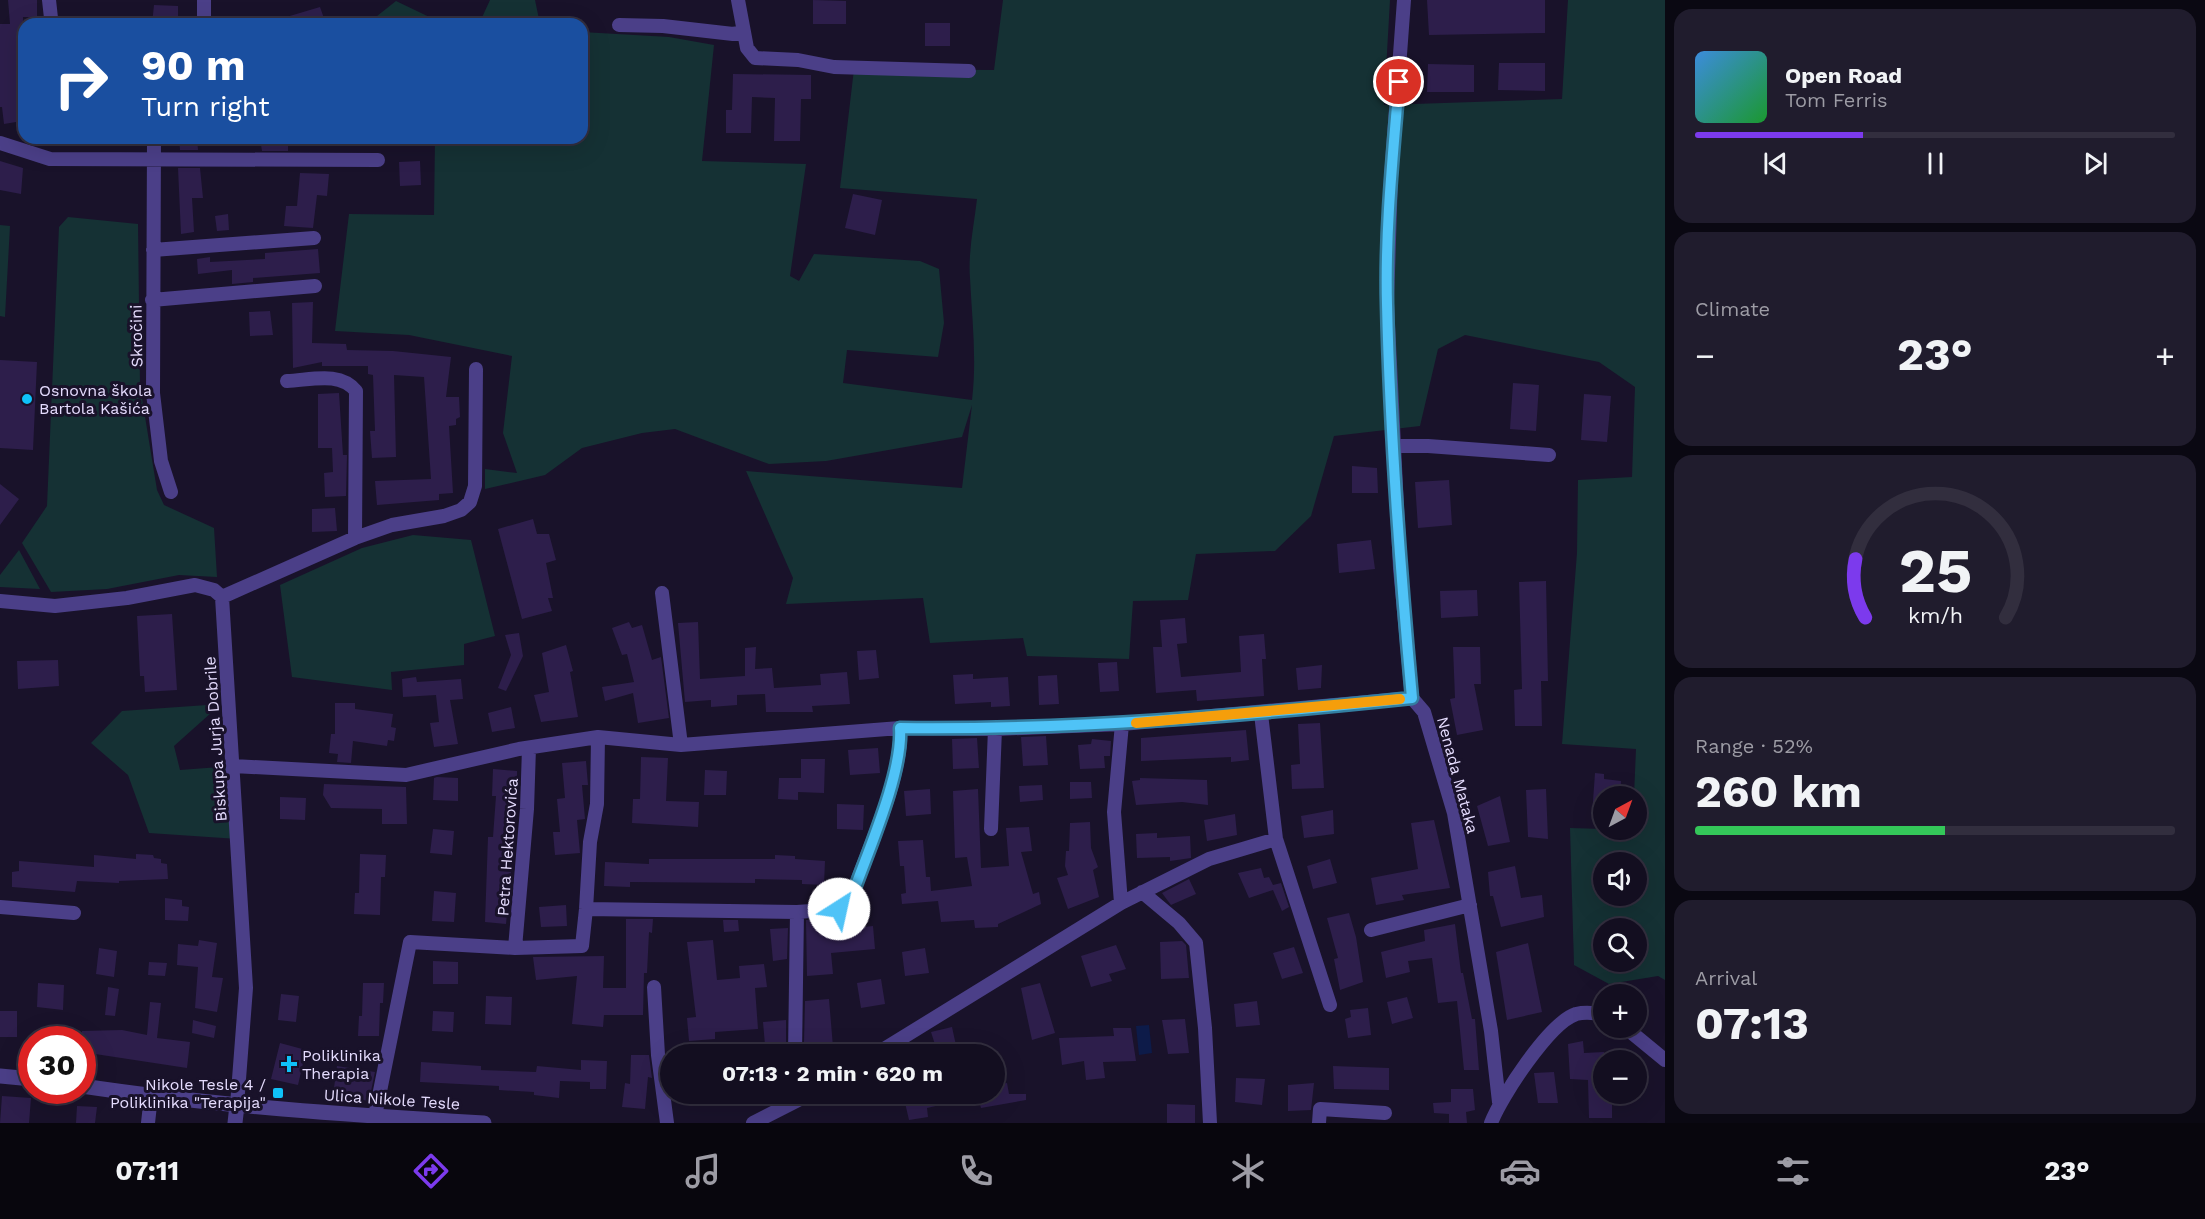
<!DOCTYPE html>
<html lang="en">
<head>
<meta charset="utf-8">
<style>
	:root { --surface:#130e20; --page:#201c2d; --text:#f1f3f6; --muted:#9d9ca5; --line:#322e3e; --accent:#7c3aed }
	body { margin:0; font-family:"Work Sans",sans-serif; background:var(--page); color:var(--text); height:100vh; display:flex; flex-direction:column; font-size:22px; white-space:nowrap }
	* { box-sizing:border-box; margin:0 }
	p { font-size:20px; color:var(--muted) }
	.icon { flex:none; width:33px; height:33px; fill:none; stroke:currentColor; stroke-width:2; stroke-linecap:round; stroke-linejoin:round }
	.map { position:relative; flex:1; overflow:hidden }
	.side { display:flex; flex-direction:column; gap:9px; padding:9px; background:#0a0812; width:540px }
	.side>* { flex:none }
	.banner { position:absolute; left:18px; top:18px; width:570px; height:126px; border-radius:18px; box-shadow:0 6px 24px #0002,0 0 0 2px var(--line); background:#1a4fa0; color:#fff; overflow:hidden }
	.needle { width:39px; rotate:41deg }
	.buttons { position:absolute; left:1593px; top:786px; display:grid; gap:12px }
	.buttons a { display:grid; place-items:center; width:54px; height:54px; border-radius:50%; background:var(--surface); box-shadow:0 6px 24px #0002,0 0 0 2px var(--line); font-size:30px }
	.speed { position:absolute; left:18px; top:1026px; display:flex; gap:12px; font-size:30px; font-weight:700; text-align:center }
	.speed>* { display:grid; place-content:center; width:78px; height:78px; border-radius:50%; background:var(--surface); box-shadow:0 6px 24px #0002,0 0 0 2px var(--line); line-height:1 }
	.speed .limit { border:9px solid #d22; background:#fff; color:#111 }
	.pin { position:absolute; display:grid; place-items:center; width:51px; height:51px; color:#fff; margin:-26px; border:3px solid #fff; border-radius:50%; box-shadow:0 2px 6px #0007 }
	.me { position:absolute; width:66px; margin:-33px; rotate:35deg; stroke-linejoin:round; filter:drop-shadow(0 0 4px #0008) }
	.turn { display:flex; align-items:center; gap:21px; height:126px; padding:0 24px; font-size:27px }
	.turn .icon { width:78px; height:78px; stroke-width:2.5 }
	.turn b { display:block; font-size:42px; line-height:51px }
	.big { font-size:45px; font-weight:700; line-height:1.1 }
	.side .widget { flex:1; display:flex; flex-direction:column; justify-content:center; gap:9px; min-width:0; padding:0 21px; border-radius:18px; background:var(--page) }
	.side .dial { align-items:center; gap:0 }
	.dial svg { height:156px; overflow:visible; fill:none; stroke:var(--line); stroke-width:7; stroke-linecap:round; text-anchor:middle }
	.dial text { fill:var(--text); stroke:none }
	.song { display:flex; align-items:center; gap:18px }
	.cover { width:72px; height:72px; border-radius:9px; background:linear-gradient(135deg,hsl(210 70% 55%),hsl(130 70% 35%)) }
	.played { height:6px; border-radius:3px; background:linear-gradient(90deg,var(--accent) 35%,var(--line) 35%) }
	.keys { display:flex; justify-content:space-around; direction:ltr }
	.heat { display:flex; justify-content:space-between; align-items:center; font-size:33px; direction:ltr }
	.charge { height:9px; border-radius:4px; background:linear-gradient(90deg,#34c759 52%,var(--line) 0) }
	.trip { position:absolute; left:660px; top:1044px; width:345px; height:60px; border-radius:30px; background:var(--surface); box-shadow:0 6px 24px #0002,0 0 0 2px var(--line); font-weight:700; line-height:60px; text-align:center }
	.tabs { display:flex; height:96px; justify-content:space-around; align-items:center; background:#08060d; color:var(--muted) }
	.tabs .icon { width:42px; height:42px }
	.tabs .active { color:var(--accent) }
	.tabs b { font-size:27px; color:var(--text) }
	main { display:flex; flex:1; min-height:0 }
	.map>svg:first-child { display:block }
</style>
</head>
<body>
<main>
<div class="map">
<svg width="1665" height="1123" viewBox="0 0 1665 1123">
	<rect width="100%" height="100%" fill="#19122a"/>
	<path fill="#153134" fill-rule="evenodd" d="M490,0H535L540,24H479Z
		M1003,0H1390L1384,105L1562,99L1568,0H1665V980L1658,976L1609,984L1574,965L1570,828L1636,830V796H1634L1636,749L1562,744L1577,553L1578,480L1632,477L1635,387L1599,362L1465,335L1438,349L1420,426L1334,436L1311,516L1275,551L1196,554L1188,600L1133,601L1129,659L1027,656L1023,638L930,643L923,598L786,604L793,578L746,471L962,488L972,405L962,437L826,461L769,464L675,429L642,433L582,448L545,475L485,489V469L517,473L503,433L512,356L409,335L335,331L349,214L434,215L435,138H582V32L669,37L714,45L702,161L806,164L790,276L799,281L814,254L920,261L939,269L944,323L938,357L847,350L843,383L972,400C977,359 972,319 970,278C968,252 974,225 977,199L840,188L854,69L994,70ZM1604,862H1636V896H1604ZM1604,928H1636V962H1604Z
		M396,1L444,24H367Z
		M68,217L138,224L140,386L157,490L164,505L214,528L217,577L179,575L107,589L51,592L22,543L47,506L59,227Z
		M0,225L10,226L5,317L0,316Z
		M413,535L471,540L495,636L464,644V665L391,672L392,690L292,677L280,585L362,548Z
		M19,550L40,589L0,587V575Z
		M221,704L174,746L180,770L233,766L238,839L149,833L128,775L91,743L122,711Z"/>
	<path fill="#0d1b49" d="M1149,1025L1152,1053L1139,1055L1136,1026Z"/>
	<path fill="#2d1e4b" d="M8,0H37V17H23L22,121L4,124L2,107H0V24H10Z
		M813,0L846,1V24H813Z
		M1427,0H1545V33L1429,35Z
		M154,5L178,6V24H152Z
		M320,7L326,24H274L273,21Z
		M925,23H950V46H925Z
		M1499,63H1545V91L1498,90Z
		M1428,64L1474,65V92H1427Z
		M733,74L811,75V99H801L800,141H774L775,98L752,97L751,133H726V110H732Z
		M179,138H197L198,150H180Z
		M260,138H288V151H262Z
		M0,161L23,168L21,194L0,190Z
		M420,161L421,185L400,186L399,162Z
		M178,168H200L203,198H192L194,232L181,234Z
		M300,173L329,174L327,196L317,195L313,228L284,226L286,206H297Z
		M853,194L882,200L875,235L845,228Z
		M228,214L229,230L217,231L215,216Z
		M318,249L320,273L253,278V282L232,284V270L198,274L197,259L210,257V262L265,259V253Z
		M313,302L312,343L346,344L347,350L393,351L451,357L446,397H459L460,417L456,419V425L449,426L453,493L439,494V500L377,505L375,481L431,479L424,377L394,375L396,457L372,458L370,431H375L373,375L368,374V366H322V362L293,368L292,303Z
		M270,311L273,335L250,336L249,312Z
		M0,360L37,362L33,450L0,448Z
		M1513,383L1539,385L1536,431L1510,429Z
		M339,393L343,455H347L346,496L325,497L324,473L333,472L332,448H318V394Z
		M1584,394L1611,396L1607,442L1581,440Z
		M1352,466L1377,468L1378,493H1352Z
		M1449,480L1452,525L1418,528L1415,482Z
		M0,484L19,499L0,525Z
		M335,508L337,531L312,532V509Z
		M533,519L537,534H549L556,560L546,563L553,598H548L552,611L522,619L498,529Z
		M1371,540L1375,569L1339,573L1337,544Z
		M1546,581L1548,681H1541L1542,726H1515L1514,690L1522,689L1519,582Z
		M1477,590L1478,616L1441,618L1440,591Z
		M172,614L177,690L145,692L144,676H140L137,616Z
		M1185,618L1187,643L1177,644L1181,677L1241,672L1239,636L1264,634L1266,659H1262L1264,696L1197,701L1196,690L1156,693L1153,647H1162L1160,620Z
		M629,622L632,628L642,625L652,660L661,657L669,718L638,723L633,693L605,701L602,687L634,682L627,654L622,655L612,628Z
		M698,622L700,679L745,676V648L756,647L755,669L772,668L774,688L821,685L820,674L847,672L850,704L812,706L813,712H766L765,694L737,695V705L711,707V700L685,702L678,623Z
		M519,633L523,656L506,691L498,688L511,655L505,635Z
		M566,645L573,671L570,672L578,717L541,722L534,695L549,692L542,653Z
		M1453,647H1480L1481,684H1474L1483,730L1457,735L1450,699L1455,698Z
		M876,650L879,678L859,680L857,651Z
		M58,660L59,686L18,689L17,661Z
		M1117,662L1119,691L1100,692L1098,663Z
		M1322,665L1321,688L1298,690L1296,668Z
		M973,674V679L1008,677L1010,706L991,707V702L955,704L953,675Z
		M1057,675L1059,704L1039,705L1038,676Z
		M416,677L417,682L461,679L463,699L450,700L458,744L434,747L430,723L439,722L436,695L403,697L402,679Z
		M335,703H355V709L393,714L391,727L396,728L394,741L388,740L387,746L353,741L351,763L337,762L338,754L329,753L331,734H335Z
		M511,707L515,728L492,732L488,713Z
		M1320,723L1324,788L1292,789L1291,765L1300,764L1298,724Z
		M1246,730L1249,760L1231,762V757L1141,761V738Z
		M1046,736L1048,765L1023,766L1021,737Z
		M977,738L979,768L953,769L952,739Z
		M1092,739L1111,741L1110,756H1104L1105,768L1080,769L1078,745L1091,744Z
		M878,748L880,773L850,775L848,750Z
		M641,757L668,758L666,801L699,802L698,827L632,823L633,799H640Z
		M801,759H825L824,793L798,792V800L778,799L779,778H801Z
		M586,761L588,785H582L585,819L577,820L580,853L555,855L553,832H560L557,799L565,798L562,763Z
		M493,769L517,771V807L506,924L485,922L488,837H493L496,796H492Z
		M705,770L727,771L726,795H704Z
		M1595,773L1604,774V779L1621,781L1620,796H1604V816L1592,815Z
		M437,777L458,778V801L433,800L434,778Z
		M1140,778L1207,780L1208,805L1182,802L1136,805L1132,781L1140,780Z
		M1070,782H1091L1092,798L1070,799Z
		M324,784L406,787L407,824H382V809L331,808L323,795Z
		M1042,785L1043,800L1020,802L1019,786Z
		M930,789L931,814L906,816L904,791Z
		M978,789L981,868L1009,866L1006,828L1029,827L1032,851L1021,852L1033,894L1039,892L1041,904L998,924V927L975,928L974,920L941,922L938,901L902,904L901,894L906,893L904,866H900L898,841L923,840L926,877H930L931,891L972,886L967,857L955,858L953,791Z
		M1546,789L1548,839L1528,837L1526,790Z
		M1500,796L1510,842L1488,846L1477,806Z
		M280,797L306,798L305,820L280,819Z
		M837,804L864,805L863,830L837,829Z
		M1333,810L1334,834L1304,838L1301,816Z
		M1235,814L1237,835L1207,841L1204,820Z
		M1434,820L1450,888L1402,895L1404,900L1376,905L1371,878L1418,869L1411,823Z
		M1090,822L1091,848L1098,867L1093,870L1099,897L1068,909L1057,878L1068,875L1065,866L1066,851H1069L1070,823Z
		M433,829L454,831L452,855L430,853Z
		M1157,833V838L1190,836L1191,858L1170,861V857L1137,858L1136,834Z
		M136,854L153,855L154,858L161,859V863L167,864L168,879L119,881V883L77,881L75,892L12,887V872L19,871V861L94,867V855L136,859Z
		M360,854L386,855L385,877H381L380,915L354,914L355,893H359Z
		M775,855L795,856V859L825,861L824,885L802,884V880L755,879V883L630,882V887L604,886L605,862L649,864V859H775Z
		M1330,859L1337,883L1313,889L1307,866Z
		M1515,866L1521,898L1542,895L1544,917L1501,927L1493,896H1490L1488,872Z
		M1261,868L1264,878L1269,877L1273,885L1281,883L1289,907L1282,911L1273,890L1249,898L1238,873Z
		M1189,879L1196,894L1171,905L1162,893Z
		M434,891L456,893L454,922L432,921Z
		M165,898L182,900V906L189,907L188,921L165,920Z
		M566,905L567,926L541,927L539,907Z
		M1349,913L1356,937L1363,982L1340,990L1334,959L1338,958L1327,918Z
		M626,919H653L652,933L649,932L647,973H644L643,1015H604L603,1027L572,1024L577,976L536,980L533,957L604,956L603,988H626Z
		M831,919L832,930L873,926L875,949L831,953L833,974L807,976L806,920Z
		M723,920H738L739,931L724,932Z
		M1455,924L1461,973H1463L1472,1019H1475L1479,1070H1464L1457,1001L1438,1003L1432,958L1408,961L1410,972L1386,978L1381,952L1425,941L1424,930Z
		M788,928L787,959L773,961L770,929Z
		M199,940L217,943L212,977L223,978L217,1012L195,1008L198,967L177,965L178,944L198,946Z
		M713,940L717,980L740,978L739,966L764,964L767,987L755,988L758,1029L715,1032V1039L689,1041L687,1018L696,1017L687,942Z
		M1182,941L1186,945L1189,978L1161,979L1160,942Z
		M1528,943L1542,1012L1507,1020L1496,952Z
		M1116,945L1126,969L1109,974L1112,981L1091,987L1081,956Z
		M1294,947L1303,973L1282,979L1273,953Z
		M99,948L117,951L114,977L96,974Z
		M925,948L929,973L905,976L902,952Z
		M433,961L458,962V984H433Z
		M149,962L167,963L165,976L148,975Z
		M881,979L885,1004L861,1008L857,983Z
		M38,983L64,985L63,1010L37,1007Z
		M363,983H384L383,1003H380L379,1036H358L359,1016H362Z
		M1040,983L1055,1033L1032,1040L1021,988Z
		M108,987L119,989L115,1016L105,1015Z
		M281,994L299,996L296,1022L278,1020Z
		M486,996L512,997L511,1025L485,1024Z
		M1407,997L1413,1018L1392,1024L1387,1002Z
		M829,999L833,1047L807,1049V1042H804L805,1001Z
		M1257,1001L1260,1025L1236,1027L1234,1004Z
		M150,1002L161,1003L157,1038L190,1042L187,1068L82,1052V1031L122,1030L147,1035Z
		M1368,1008L1371,1035L1348,1038L1345,1019L1351,1017L1350,1010Z
		M0,1011H17V1037H0Z
		M433,1011L454,1012L453,1032L432,1031Z
		M1185,1019L1189,1053L1168,1054L1162,1020Z
		M193,1020L216,1026L214,1038L192,1033Z
		M786,1020V1044L765,1045L763,1022Z
		M952,1027L957,1050L938,1054L931,1032Z
		M1113,1028H1131L1136,1061L1103,1062L1105,1078L1086,1080L1084,1061L1062,1065L1059,1038L1114,1036Z
		M1583,1041L1584,1053L1604,1052V1094H1612V1118H1589L1588,1080L1570,1079L1568,1044Z
		M280,1043L306,1050L298,1085L271,1079Z
		M631,1055H649L652,1078L648,1077L645,1109L622,1107L625,1083L630,1084Z
		M581,1060L607,1061L606,1089H590V1082L560,1081L559,1098L534,1095V1092L499,1090V1086L420,1082L421,1062L481,1066V1070L536,1072L537,1066L581,1070Z
		M337,1066L375,1072L369,1101L333,1095Z
		M1333,1066L1389,1068V1090L1334,1089Z
		M1554,1072L1558,1103H1538L1534,1073Z
		M1236,1078L1265,1079L1262,1105L1235,1102Z
		M1007,1083L1009,1094H1026V1100L981,1108L977,1094H994V1085Z
		M1314,1083L1311,1110L1288,1111V1085Z
		M1451,1089H1473L1475,1110L1466,1112L1467,1123H1449V1114L1434,1113L1433,1103L1451,1102Z
		M903,1094H970L971,1098L927,1108L928,1117L909,1120Z
		M2,1096L31,1098L29,1123H0Z
		M1167,1104L1195,1105V1123H1167Z
		M77,1106L97,1107L95,1123H76Z"/>
	<g fill="none" stroke-linecap="round" stroke-linejoin="round">
		<path stroke="#4b3f88" stroke-width="14" d="M49,0L51,18
			M204,0V24
			M738,0L747,48L755,58L798,60L834,67L969,71
			M1404,0L1391,177L1387,303L1400,568L1412,698L1424,712L1454,813L1491,1031L1499,1102
			M619,25L663,26L733,34L744,32
			M154,138L153,393L161,461L171,492
			M0,143L50,159L378,160
			M153,250L314,238
			M152,300L315,286
			M287,381C311,380 340,371 356,391L355,538
			M1395,446H1428L1549,455
			M662,593L681,745
			M222,597L355,538L392,525L444,516L461,510L470,502L475,486L476,369
			M0,601L55,606L127,598L195,585L214,590L222,597L246,988L237,1105
			M1261,714L1276,839L1330,1005
			M233,766L406,775L519,749L598,737L681,745L900,728L995,729L1122,724L1412,698
			M991,829L995,729
			M1142,892L1179,923L1196,943L1205,1028L1210,1123
			M1121,903L1114,812L1122,724
			M0,907L74,913
			M586,909L797,912L839,909L852,895C868,849 903,776 900,728
			M1371,930L1470,905
			M515,948L527,809L529,748
			M654,987L658,1055L667,1123
			M1626,1028L1665,1060
			M795,1054L797,912
			M876,1054L1121,903L1209,859L1276,839
			M375,1116L410,942L515,948L582,946L586,909L590,842L597,804L598,737
			M148,1123L151,1096
			M753,1123L810,1094
			M1319,1123L1320,1109L1385,1113
			M1491,1123C1501,1097 1549,1023 1576,1014C1584,1012 1596,1013 1604,1015"/>
		<path stroke="#4b3f88" stroke-width="15" d="M0,1076L32,1079
			M82,1086C215,1106 350,1115 484,1123
			M235,1123L237,1105"/>
	</g>
	<g fill="none" stroke-linecap="round" stroke-linejoin="round">
		<defs>
			<path id="route" d="M839,909L852,896C868,851 903,773 900,728C1072,730 1242,716 1412,698C1400,567 1390,436 1387,304C1385,230 1393,155 1399,82"/>
		</defs>
		<use href="#route" stroke="#337fa1" stroke-width="15"/>
		<use href="#route" stroke="#4fc3f7" stroke-width="10"/>
		<path stroke="#f59e0b" stroke-width="10" d="M1136,723L1400,699"/>
	</g>
	<g fill="#0fc2f8" stroke="#19122a" stroke-width="2">
		<circle cx="27" cy="399" r="6"/>
		<path d="M286 1055h6v6h6v6h-6v6h-6v-6h-6v-6h6z"/>
		<rect x="272" y="1087" width="12" height="12" rx="3"/>
	</g>
	<g text-anchor="middle" stroke-width="6" stroke-linejoin="round" paint-order="stroke">
		<g font-size="16" fill="#e5dcfe" stroke="#19122a">
			<text transform="translate(136 336) rotate(-91)" y="6">Skročini</text>
			<text transform="translate(215 739) rotate(-94)" y="6">Biskupa Jurja Dobrile</text>
			<text transform="translate(1458 775) rotate(75)" y="6">Nenada Mataka</text>
			<text transform="translate(507 847) rotate(-86)" y="6">Petra Hektorovića</text>
			<text transform="translate(392 1099) rotate(4)" y="6">Ulica Nikole Tesle</text>
		</g>
		<g font-size="16" fill="#e5dcfe" stroke="#19122a" text-anchor="start">
			<text x="39" y="396">Osnovna škola<tspan x="39" dy="18">Bartola Kašića</tspan></text>
			<text x="302" y="1061">Poliklinika<tspan x="302" dy="18">Therapia</tspan></text>
			<text x="266" y="1090" text-anchor="end">Nikole Tesle 4 /<tspan x="266" dy="18">Poliklinika "Terapija"</tspan></text>
		</g>
	</g>
</svg>
<div class="buttons">
<a><svg class="needle" viewBox="-14 -14 28 28"><path d="M0-13l5 13h-10z" fill="#e53935"/><path d="M0 13l5-13h-10z" fill="#9d9ca5"/></svg></a>
<a><svg class="icon" aria-label="sound" viewBox="0 0 24 24"><path d="M4 9h4l5-4v14l-5-4H4zM17 9q2 3 0 6"/></svg></a>
<a><svg class="icon" aria-label="search" viewBox="0 0 24 24"><circle cx="10" cy="10" r="6"/><path d="M15 15l6 6"/></svg></a>
<a>+</a>
<a>−</a>
</div>
<div class="speed"><div class="limit">30</div></div>
<div class="pin" style="left:1399px;top:82px;background:#d93025"><svg class="icon" aria-label="arrive" viewBox="0 0 24 24"><path d="M6 21V4h12l-3 4 3 4H6"/></svg></div>
<svg class="me" style="left:839px;top:909px" viewBox="-20 -20 40 40"><circle r="19" fill="#fff"/><path d="M0-13L10 11 0 6-10 11z" fill="#4fc3f7"/></svg>
<div class="trip">07:13 · 2 min · 620 m</div>
<div class="banner">
<div class="turn"><svg class="icon" aria-label="right" viewBox="0 0 24 24"><path d="M7 20v-9h11M14 6l5 5-5 5"/></svg><div><b>90 m</b>Turn right</div></div>
</div>
</div>
<section class="side">
<div class="widget">
<div class="song"><i class="cover"></i><div><b>Open Road</b><p>Tom Ferris</p></div></div>
<div class="played"></div>
<div class="keys"><svg class="icon" aria-label="previous" viewBox="0 0 24 24"><path d="M18 5L8 12l10 7zM5 5v14"/></svg><svg class="icon" aria-label="pause" viewBox="0 0 24 24"><path d="M8 5v14M16 5v14"/></svg><svg class="icon" aria-label="next" viewBox="0 0 24 24"><path d="M6 5l10 7-10 7zM19 5v14"/></svg></div>
</div>
<div class="widget"><p>Climate</p>
<div class="heat"><a>−</a><b class="big">23°</b><a>+</a></div>
</div>
<div class="widget dial"><svg viewBox="0 0 100 80">
<path d="M14 69A42 42 0 1 1 86 69"/>
<path d="M14 69A42 42 0 0 1 9 39" stroke="#7c3aed"/>
<text x="50" y="56" font-size="32" font-weight="700">25</text>
<text x="50" y="72" font-size="11">km/h</text>
</svg></div>
<div class="widget"><p>Range · 52%</p><b class="big">260 km</b><div class="charge"></div></div>
<div class="widget"><p>Arrival</p><b class="big">07:13</b></div>
</section>
</main>
<nav class="tabs">
<b>07:11</b>
<svg class="icon active" aria-label="directions" viewBox="0 0 24 24"><path d="M12 3l9 9-9 9-9-9zM9 14v-3h6M13 9l2 2-2 2"/></svg>
<svg class="icon" aria-label="music" viewBox="0 0 24 24"><path d="M9 18V5l10-2v13"/><circle cx="6" cy="18" r="3"/><circle cx="16" cy="16" r="3"/></svg>
<svg class="icon" aria-label="phone" viewBox="0 0 24 24"><path d="M5 4h4l2 5-3 2q2 4 5 5l2-3 5 2v4C11 20 4 13 5 4z"/></svg>
<svg class="icon" aria-label="climate" viewBox="0 0 24 24"><path d="M12 3v18M4 7l16 10M4 17L20 7"/></svg>
<svg class="icon" aria-label="car" viewBox="0 0 24 24"><path d="M5 17H2v-5l4-1 3-4h7l3 4 3 1v5h-3M9 17h6M6 11h13"/><circle cx="7" cy="17" r="2"/><circle cx="17" cy="17" r="2"/></svg>
<svg class="icon" aria-label="filters" viewBox="0 0 24 24"><path d="M4 7h16M4 17h16"/><circle cx="9" cy="7" r="2"/><circle cx="15" cy="17" r="2"/></svg>
<b>23°</b>
</nav>
</body>
</html>
